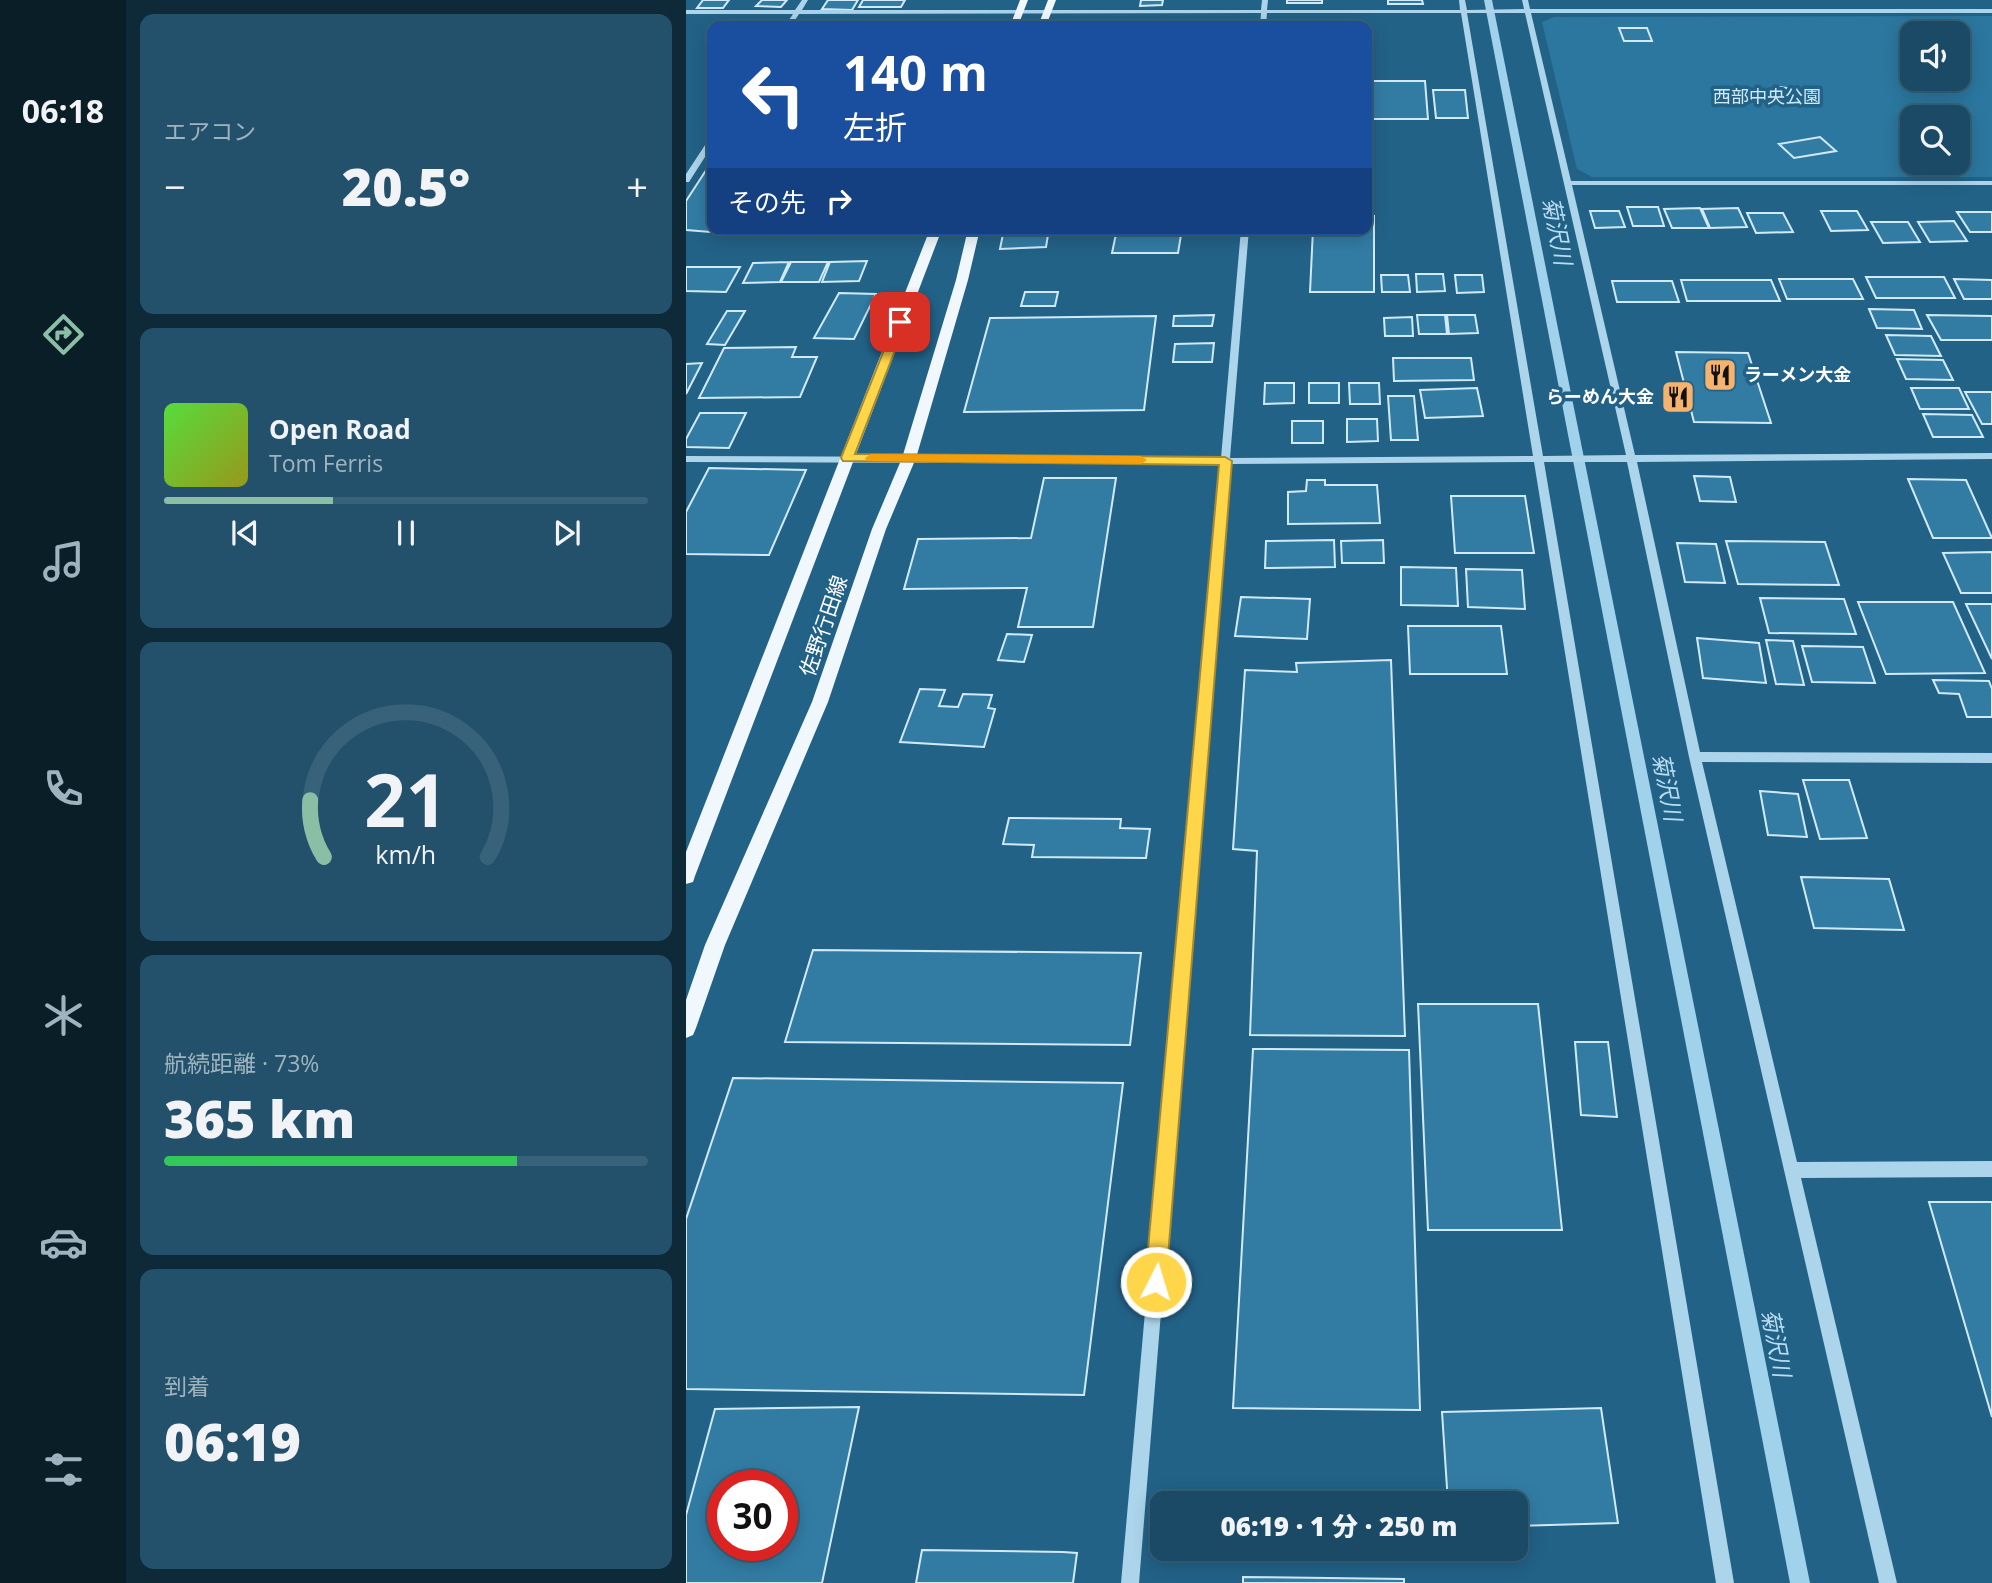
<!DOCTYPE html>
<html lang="ja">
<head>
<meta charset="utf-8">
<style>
	:root { --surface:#1a4a65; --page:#23516b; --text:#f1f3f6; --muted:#9fb3bf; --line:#386279; --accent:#8abfa5 }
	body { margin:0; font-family:"Open Sans","Noto Sans JP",sans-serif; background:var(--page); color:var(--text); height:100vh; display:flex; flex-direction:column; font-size:26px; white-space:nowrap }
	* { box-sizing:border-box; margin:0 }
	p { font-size:23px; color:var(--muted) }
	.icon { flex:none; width:38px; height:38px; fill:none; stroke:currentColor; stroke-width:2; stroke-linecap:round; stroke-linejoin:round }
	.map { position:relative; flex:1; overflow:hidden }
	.panel { display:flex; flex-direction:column; gap:14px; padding:14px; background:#0e2938; width:560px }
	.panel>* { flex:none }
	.banner { position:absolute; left:21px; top:21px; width:665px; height:214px; border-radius:14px; box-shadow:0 4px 18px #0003,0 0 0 2px var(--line); background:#1a4fa0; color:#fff; overflow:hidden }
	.controls { position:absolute; left:1214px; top:21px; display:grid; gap:14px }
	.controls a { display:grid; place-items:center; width:70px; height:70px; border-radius:14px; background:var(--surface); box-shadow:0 4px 18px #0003,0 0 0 2px var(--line); font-size:35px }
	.speed { position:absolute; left:21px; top:1470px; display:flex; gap:14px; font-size:35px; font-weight:700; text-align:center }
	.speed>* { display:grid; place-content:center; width:91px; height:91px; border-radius:50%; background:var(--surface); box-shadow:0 4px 18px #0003,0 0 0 2px var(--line); line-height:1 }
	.speed .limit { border:10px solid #d22; background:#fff; color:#111 }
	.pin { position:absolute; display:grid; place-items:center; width:60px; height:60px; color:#fff; margin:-30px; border-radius:14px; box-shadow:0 4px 10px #0006 }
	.me { position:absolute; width:77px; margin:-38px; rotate:5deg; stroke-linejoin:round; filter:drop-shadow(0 0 5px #0008) }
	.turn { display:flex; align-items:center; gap:24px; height:147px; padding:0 21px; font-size:32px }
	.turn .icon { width:91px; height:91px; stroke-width:2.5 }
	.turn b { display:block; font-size:49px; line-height:60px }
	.then { display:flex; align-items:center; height:66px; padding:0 21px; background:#0003; gap:14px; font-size:26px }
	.big { font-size:52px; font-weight:800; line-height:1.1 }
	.panel .card { flex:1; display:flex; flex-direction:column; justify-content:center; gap:10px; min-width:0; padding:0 24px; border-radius:14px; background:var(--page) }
	.panel .dial { align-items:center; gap:0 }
	.dial svg { height:182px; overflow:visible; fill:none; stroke:var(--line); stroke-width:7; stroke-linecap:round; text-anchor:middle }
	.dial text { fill:var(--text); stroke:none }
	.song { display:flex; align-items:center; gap:21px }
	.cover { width:84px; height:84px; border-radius:10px; background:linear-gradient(135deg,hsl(110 70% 55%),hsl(60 70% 35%)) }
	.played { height:7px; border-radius:4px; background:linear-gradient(90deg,var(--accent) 35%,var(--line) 35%) }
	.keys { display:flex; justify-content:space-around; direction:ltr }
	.heat { display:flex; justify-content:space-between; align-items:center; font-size:38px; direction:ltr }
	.charge { height:10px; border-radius:5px; background:linear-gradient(90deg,#34c759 73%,var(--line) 0) }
	.trip { position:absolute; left:464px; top:1491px; width:378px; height:70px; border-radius:14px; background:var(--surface); box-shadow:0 4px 18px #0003,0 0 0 2px var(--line); font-weight:800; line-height:70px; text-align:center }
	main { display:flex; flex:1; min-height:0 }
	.tabs { display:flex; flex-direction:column; width:126px; justify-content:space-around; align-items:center; background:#0a1e28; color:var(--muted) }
	.tabs .icon { width:49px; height:49px }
	.tabs .selected { color:var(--accent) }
	.tabs b { font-size:32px; color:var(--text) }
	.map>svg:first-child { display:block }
</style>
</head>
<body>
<main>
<nav class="tabs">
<b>06:18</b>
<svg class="icon selected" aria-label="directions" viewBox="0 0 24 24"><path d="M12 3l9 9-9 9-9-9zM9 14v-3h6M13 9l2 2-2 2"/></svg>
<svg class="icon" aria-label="music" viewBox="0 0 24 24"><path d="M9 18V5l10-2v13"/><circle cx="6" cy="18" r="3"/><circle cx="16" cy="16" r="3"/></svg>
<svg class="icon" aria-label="phone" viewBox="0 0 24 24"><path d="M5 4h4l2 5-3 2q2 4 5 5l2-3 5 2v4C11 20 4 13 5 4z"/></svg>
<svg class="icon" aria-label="climate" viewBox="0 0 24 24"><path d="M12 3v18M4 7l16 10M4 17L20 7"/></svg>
<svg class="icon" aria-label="car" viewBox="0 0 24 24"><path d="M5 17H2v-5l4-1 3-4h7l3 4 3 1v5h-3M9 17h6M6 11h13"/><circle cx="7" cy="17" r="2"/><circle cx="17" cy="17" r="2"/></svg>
<svg class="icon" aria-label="filters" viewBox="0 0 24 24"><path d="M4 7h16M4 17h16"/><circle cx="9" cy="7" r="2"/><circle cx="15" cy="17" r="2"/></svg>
</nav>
<section class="panel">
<div class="card"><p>エアコン</p>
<div class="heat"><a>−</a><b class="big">20.5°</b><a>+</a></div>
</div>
<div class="card">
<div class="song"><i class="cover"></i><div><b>Open Road</b><p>Tom Ferris</p></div></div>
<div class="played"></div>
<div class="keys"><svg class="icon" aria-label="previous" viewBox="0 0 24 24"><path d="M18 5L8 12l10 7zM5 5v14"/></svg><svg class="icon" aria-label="pause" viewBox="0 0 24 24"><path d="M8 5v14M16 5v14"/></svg><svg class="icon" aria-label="next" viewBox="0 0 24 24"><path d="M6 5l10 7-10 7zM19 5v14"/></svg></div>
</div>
<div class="card dial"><svg viewBox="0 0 100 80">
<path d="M14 69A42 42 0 1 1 86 69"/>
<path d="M14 69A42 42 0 0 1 8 44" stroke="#8abfa5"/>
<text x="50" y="56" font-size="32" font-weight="700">21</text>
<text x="50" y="72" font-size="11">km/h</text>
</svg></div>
<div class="card"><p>航続距離 · 73%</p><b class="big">365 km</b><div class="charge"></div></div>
<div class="card"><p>到着</p><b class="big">06:19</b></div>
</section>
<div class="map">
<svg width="1306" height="1583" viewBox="0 0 1306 1583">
	<rect width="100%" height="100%" fill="#226287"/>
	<path fill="#2c779f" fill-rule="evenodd" d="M1306,16V177H906L891,169L856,22L868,17ZM1227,33H1272V79H1227ZM1227,117H1272V163H1227Z"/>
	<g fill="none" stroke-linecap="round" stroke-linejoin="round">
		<path fill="#a0d2eb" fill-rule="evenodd" d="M798,0H806L1124,1583H1104Z"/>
	</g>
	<path fill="#327ca4" stroke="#d1eaf7" stroke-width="2" fill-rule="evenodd" d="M17,0H43L37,8H11Z
		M76,0H101L95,7L70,6Z
		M142,0H172L166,10L136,9Z
		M177,0H219L215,7H173Z
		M455,0H477L476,5L454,6Z
		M601,0H636V3H601Z
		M702,0H736L737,4H702Z
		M933,28H961L966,41H938Z
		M685,81H739L742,119H686Z
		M1091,87L1109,89V97L1091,95Z
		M747,90H779L782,118H750Z
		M681,123H687L686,158H681Z
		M1134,137L1150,151L1108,158L1093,144Z
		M26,161V229H80H52L49,234L0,230V201Z
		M681,174H687L686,212H681Z
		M941,207H972L978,226H947Z
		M1014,208L1023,228H986L978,209Z
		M1052,208L1061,227L1024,228L1016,209Z
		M904,211H933L939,227L909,228Z
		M1135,211H1171L1182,230L1145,231Z
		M1271,212H1306V232H1284Z
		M1061,213H1097L1107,232L1070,233Z
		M681,216H688V292H624L627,229H681Z
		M1268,221L1281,241L1244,242L1232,222Z
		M1185,222H1222L1234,242L1197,243Z
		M318,229H363L360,247L314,249Z
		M431,229H496L492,253H426Z
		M181,261L173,281L136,282L144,262Z
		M103,262L94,282L57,283L67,263Z
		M105,262H142L133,282H95Z
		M0,267H54L40,292L0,291Z
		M730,274H757L759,291L731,292Z
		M695,275H722L724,292H696Z
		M769,275H796L798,292L771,293Z
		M1180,277H1258L1269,298H1190Z
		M1093,279H1167L1177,299H1101Z
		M1268,279L1306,280V299H1278Z
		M995,280H1085L1094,301H1001Z
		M926,281H986L993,302H931Z
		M339,292H372L369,306H335Z
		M153,293L190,294L168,339L128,338Z
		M1183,309L1228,310L1236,329L1191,328Z
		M41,311H59L39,345L21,344Z
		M528,315L526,326H487L488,316Z
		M731,315H759L761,334H733Z
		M761,315H789L792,333L763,334Z
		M1241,315L1306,316V340H1255Z
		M470,316L458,410L278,412L304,318Z
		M726,317L727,336H699L698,318Z
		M1200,335L1245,336L1255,356L1209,355Z
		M528,343L526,362H487L489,344Z
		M110,347L106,357H131L114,397L13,398L38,348Z
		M990,352L1062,353L1085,423L1008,422Z
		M707,358H785L788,380L708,381Z
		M1211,359L1257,360L1267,380L1220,379Z
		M16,363L0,394V364Z
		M579,383H608V403L578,404Z
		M623,383H653V403H623Z
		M663,383H693L694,404H664Z
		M791,388L797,416L739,418L734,390Z
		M1225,388H1273L1283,409H1234Z
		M1279,392H1306V424H1296Z
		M702,396H728L732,440H705Z
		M14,413H60L43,448L0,447V439Z
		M1237,414L1286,415L1297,437H1247Z
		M661,419H691L692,441L661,442Z
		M606,421H637V443H606Z
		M23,468L120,470L83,555L0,554V512Z
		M1008,476L1044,477L1050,502L1014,501Z
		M358,478H430L407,627H332L341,588L218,589L232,539L345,538Z
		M1222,479L1280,480L1306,538H1247Z
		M621,480H639V485H691L694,523L602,524V492L620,491Z
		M765,496H839L848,553H769Z
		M648,540L649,567L579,568L580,541Z
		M697,540L698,563H656L655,541Z
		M1040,541L1139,542L1153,585L1052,584Z
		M991,543L1030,544L1039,583L999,582Z
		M1306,552V593H1275L1257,553Z
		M715,567L770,568L772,606L715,605Z
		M780,569L836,570L839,609L782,607Z
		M555,597L624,599L621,639L549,636Z
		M1074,598L1158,599L1170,634L1083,633Z
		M1172,602H1267L1299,673L1200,674Z
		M1280,604H1306V659Z
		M722,626H815L821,674H724Z
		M321,634L346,635L338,662L312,660Z
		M1011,638L1073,643L1080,683L1017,678Z
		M1080,640L1107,641L1118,685L1090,684Z
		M1116,646L1177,647L1189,683L1126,682Z
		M705,660L719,1036L564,1035L571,851L547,849L559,670L611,672L610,663Z
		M1247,680L1303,681L1306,689V717H1281L1273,694L1253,693Z
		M234,689L259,690L253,706L272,707L277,694L306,695L302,708L309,709L298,747L214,742Z
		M1117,780H1163L1181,838L1134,839Z
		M1074,791L1112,794L1121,837L1082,835Z
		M323,818L435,819L434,828L464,829L460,858L346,857L348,845L317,844Z
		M1115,877L1203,879L1218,930L1128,928Z
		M127,950L455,953L444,1045L99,1042Z
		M732,1004H852L876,1230H742Z
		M889,1042H922L931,1117L895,1115Z
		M567,1049L723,1050L734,1410L547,1408Z
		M47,1078L437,1083L398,1395L0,1389V1219Z
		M1243,1202H1306V1417Z
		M173,1407L136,1583H0V1515L29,1409ZM37,1486H96V1545H37Z
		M915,1408L932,1523L830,1526V1503H762L756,1412Z
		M236,1550L377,1552L391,1553L387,1583H230Z
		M557,1577L718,1579V1583H557Z"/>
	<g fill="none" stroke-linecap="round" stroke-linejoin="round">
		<path fill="#acd4ea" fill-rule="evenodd" d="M116,0H122L116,10H575L576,0H582L581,10H774L773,0H779L781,10L838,9L836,0H842L844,9H1306V13H845L885,181H1306V185H886L949,455L1306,453V459L951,462L1014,752L1306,753V763L1016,762L1111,1162L1306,1161V1177L1115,1178L1211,1583H1193L1003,757L941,462H858L1048,1583H1030L848,462L544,464L453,1583H435L534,464L0,462V456L535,458L555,229H563L544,458L847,456L775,13H581L580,26H574L575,13L113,14L105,26H99L107,14H0V10H109ZM781,13H839L940,455L857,456Z
			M23,139H26V146L3,182H0V174Z"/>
		<path fill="#f0f8fe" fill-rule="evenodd" d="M334,0H342L332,26H324Z
			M362,0H370L360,26H352Z
			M244,229H256L9,876L7,882L0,884V852Z
			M282,229H294L282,280L230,458L200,529L142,702L39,945L10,1028L7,1035L0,1038V1000L19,945L126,702L186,529L216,458L270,280Z"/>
	</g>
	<path fill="#ffd54a" stroke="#a68a30" stroke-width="2" d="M210,320L220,322L169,454L539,457L546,461L480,1282L477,1289L470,1292L462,1289L459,1282L533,465L157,461L155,458Z"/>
	<path fill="#f59e0b" d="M185,454L455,456L461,460L455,464L181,461L179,458Z"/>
	<defs>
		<symbol id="restaurant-square" viewBox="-11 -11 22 22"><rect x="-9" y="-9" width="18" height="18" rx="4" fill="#f6b36e" stroke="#226287"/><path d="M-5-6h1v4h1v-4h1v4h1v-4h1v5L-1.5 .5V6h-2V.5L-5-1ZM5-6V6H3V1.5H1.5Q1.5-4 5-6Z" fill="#111"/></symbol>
	</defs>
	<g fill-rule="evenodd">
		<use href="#restaurant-square" x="1015" y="356" width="38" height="38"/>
		<use href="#restaurant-square" x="973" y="378" width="38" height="38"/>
	</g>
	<g text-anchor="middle" stroke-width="7" stroke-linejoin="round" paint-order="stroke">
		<g font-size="18" fill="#d1eaf7" stroke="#226287">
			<text x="1081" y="103">西部中央公園</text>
		</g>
		<g font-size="18" font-weight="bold" fill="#fff" stroke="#226287" text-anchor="start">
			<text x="1058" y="381">ラーメン大金</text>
			<text x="968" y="403" text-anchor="end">らーめん大金</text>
		</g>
		<g font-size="21" fill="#fff" stroke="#226287">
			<text transform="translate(138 626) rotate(-71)" y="7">佐野行田線</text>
		</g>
		<g font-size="23" font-style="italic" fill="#b8ddf1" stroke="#226287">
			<text transform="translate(871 231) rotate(79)" y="8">菊沢川</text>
			<text transform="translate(981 787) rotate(79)" y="8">菊沢川</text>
			<text transform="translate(1090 1343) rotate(79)" y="8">菊沢川</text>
		</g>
	</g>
</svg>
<div class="controls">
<a><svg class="icon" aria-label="sound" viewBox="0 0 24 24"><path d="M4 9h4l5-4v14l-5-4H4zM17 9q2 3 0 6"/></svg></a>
<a><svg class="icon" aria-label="search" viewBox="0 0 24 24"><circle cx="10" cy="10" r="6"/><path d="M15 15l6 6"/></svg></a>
</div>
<div class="speed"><div class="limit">30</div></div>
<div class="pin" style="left:214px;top:322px;background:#d93025"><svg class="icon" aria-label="arrive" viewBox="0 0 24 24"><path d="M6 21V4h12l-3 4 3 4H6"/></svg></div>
<svg class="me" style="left:470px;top:1282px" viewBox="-20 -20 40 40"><circle r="17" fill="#ffd54a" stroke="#fff" stroke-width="3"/><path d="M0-11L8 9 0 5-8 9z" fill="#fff"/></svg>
<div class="trip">06:19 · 1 分 · 250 m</div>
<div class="banner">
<div class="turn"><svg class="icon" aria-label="left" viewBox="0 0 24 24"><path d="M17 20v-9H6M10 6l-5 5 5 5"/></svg><div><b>140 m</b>左折</div></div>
<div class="then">その先<svg class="icon" aria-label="right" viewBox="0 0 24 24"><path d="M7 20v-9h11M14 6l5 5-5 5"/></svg></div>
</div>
</div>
</main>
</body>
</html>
